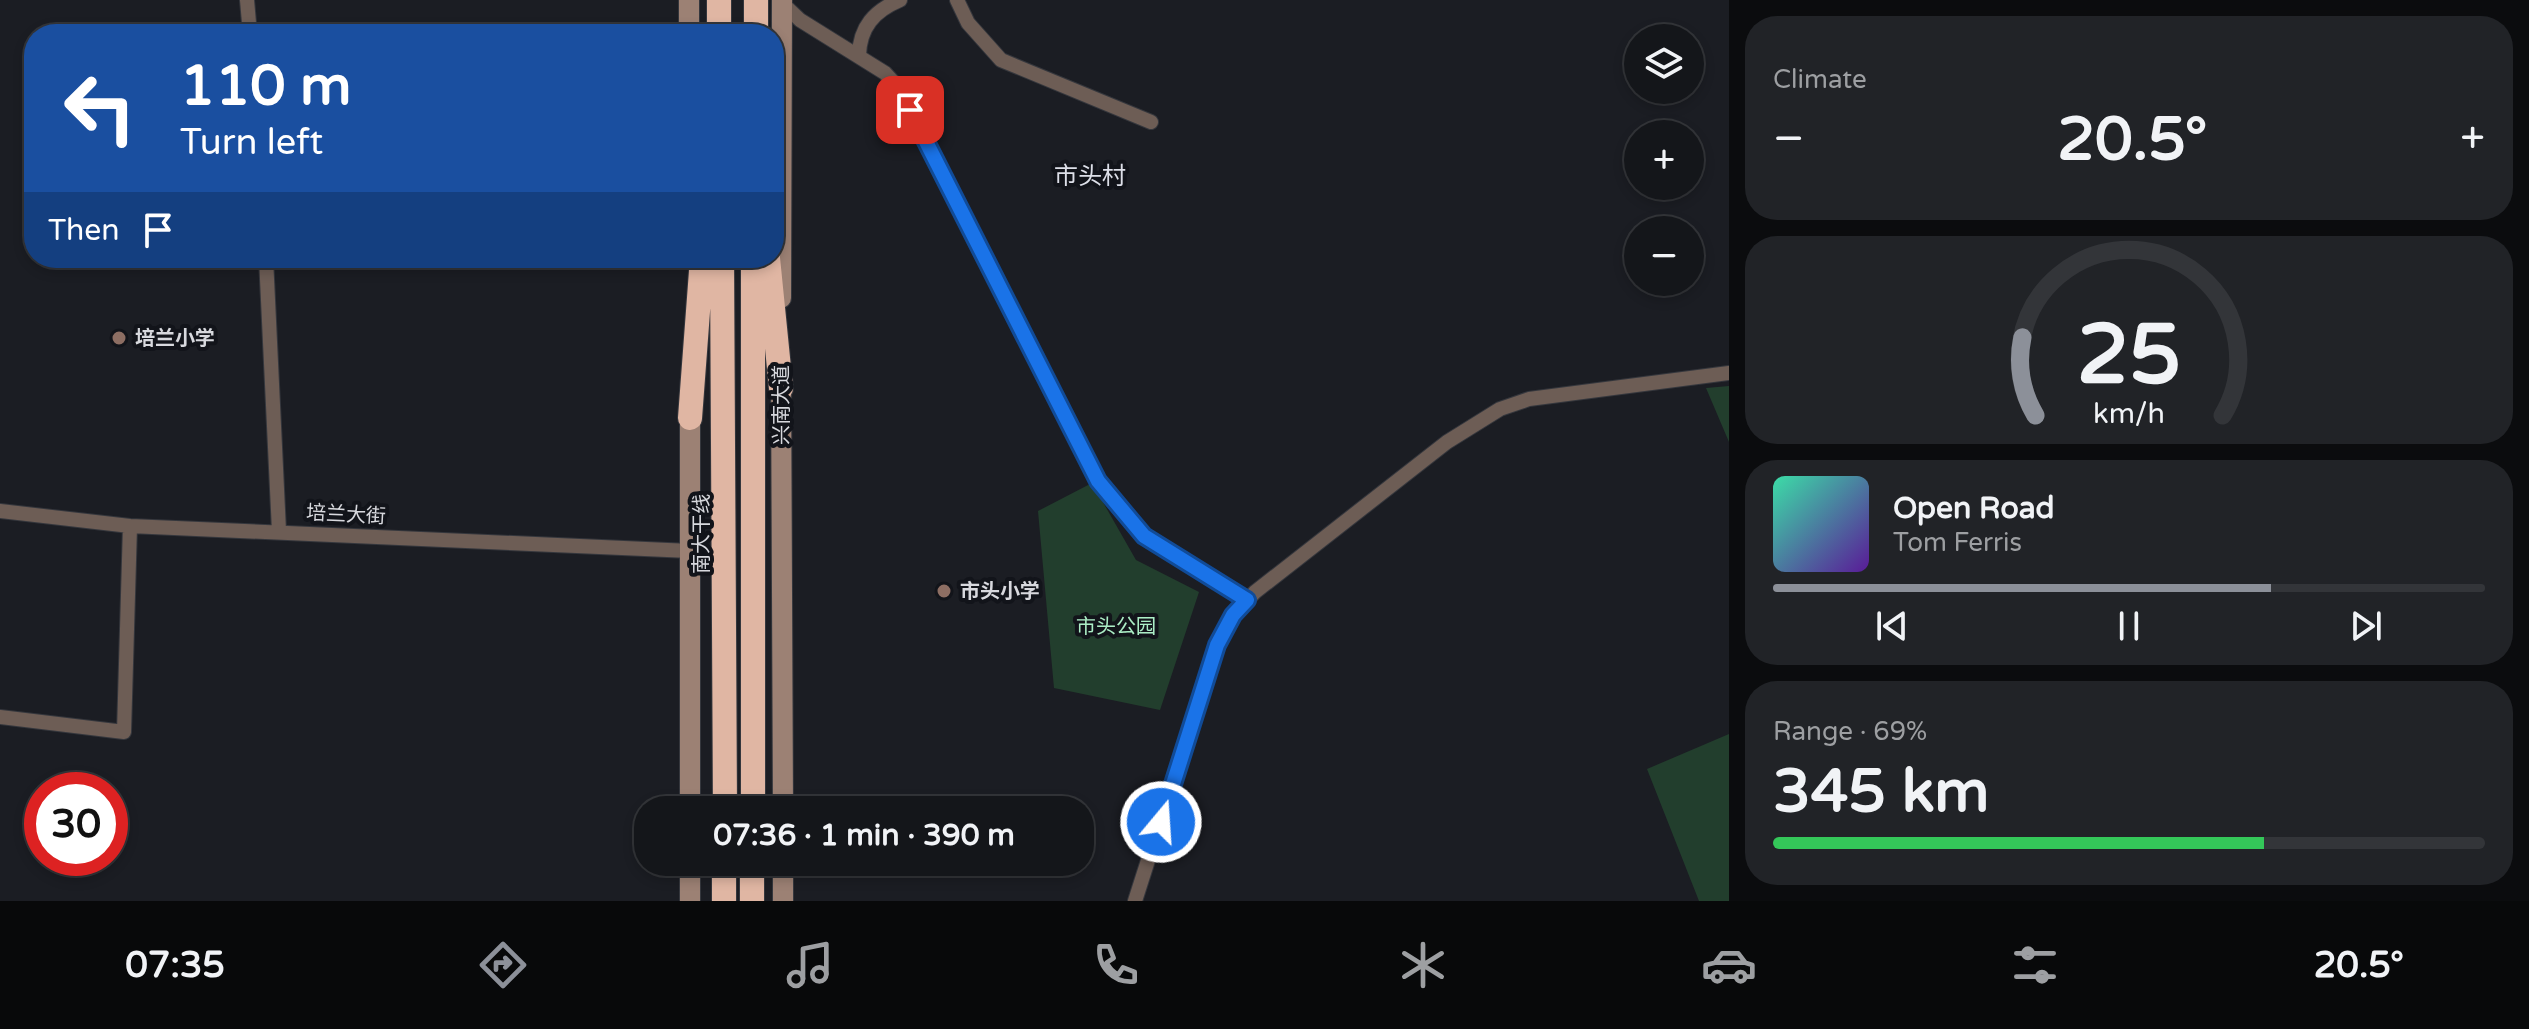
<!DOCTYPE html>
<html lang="en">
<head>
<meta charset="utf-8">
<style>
	:root { --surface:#14161a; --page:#212327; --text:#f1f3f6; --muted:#9d9fa2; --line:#333539; --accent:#8c9099 }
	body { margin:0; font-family:"Varela Round","Noto Sans SC",sans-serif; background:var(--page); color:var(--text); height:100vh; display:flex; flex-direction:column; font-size:30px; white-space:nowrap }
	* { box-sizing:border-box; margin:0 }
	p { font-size:26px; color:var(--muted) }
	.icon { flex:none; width:44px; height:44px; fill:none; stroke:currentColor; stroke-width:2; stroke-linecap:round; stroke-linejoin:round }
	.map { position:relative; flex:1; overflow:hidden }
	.sheet { display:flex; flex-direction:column; gap:16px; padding:16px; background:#0b0c0e; width:800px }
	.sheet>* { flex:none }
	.hud { position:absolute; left:24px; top:24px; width:760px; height:244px; border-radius:32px; box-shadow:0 4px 12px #0003,0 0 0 2px var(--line); background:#1a4fa0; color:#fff; overflow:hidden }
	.buttons { position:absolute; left:1624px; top:24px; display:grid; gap:16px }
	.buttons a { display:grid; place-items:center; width:80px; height:80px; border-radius:50%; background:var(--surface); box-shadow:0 4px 12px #0003,0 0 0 2px var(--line); font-size:40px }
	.speed { position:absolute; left:24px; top:772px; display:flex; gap:16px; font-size:40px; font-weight:700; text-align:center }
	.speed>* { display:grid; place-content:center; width:104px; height:104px; border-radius:50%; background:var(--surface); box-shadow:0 4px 12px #0003,0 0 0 2px var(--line); line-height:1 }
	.speed .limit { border:12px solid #d22; background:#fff; color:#111 }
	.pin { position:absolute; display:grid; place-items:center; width:68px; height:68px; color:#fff; margin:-34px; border-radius:16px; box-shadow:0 4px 12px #0006 }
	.me { position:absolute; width:88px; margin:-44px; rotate:18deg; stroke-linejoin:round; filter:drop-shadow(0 0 6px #0008) }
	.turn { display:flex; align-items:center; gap:28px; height:168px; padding:0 24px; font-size:36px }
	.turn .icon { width:104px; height:104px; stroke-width:2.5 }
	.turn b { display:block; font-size:56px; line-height:68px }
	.then { display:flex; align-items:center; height:76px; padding:0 24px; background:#0003; gap:16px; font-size:30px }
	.big { font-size:60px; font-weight:800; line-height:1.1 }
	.sheet .tile { flex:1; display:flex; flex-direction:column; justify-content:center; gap:12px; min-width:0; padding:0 28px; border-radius:32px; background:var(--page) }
	.sheet .dial { align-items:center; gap:0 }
	.dial svg { height:208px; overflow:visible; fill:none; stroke:var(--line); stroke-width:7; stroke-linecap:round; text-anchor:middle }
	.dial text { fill:var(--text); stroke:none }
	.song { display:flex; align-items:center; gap:24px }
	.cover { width:96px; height:96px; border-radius:12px; background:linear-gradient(135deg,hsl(160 70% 55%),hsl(270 70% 35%)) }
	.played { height:8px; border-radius:4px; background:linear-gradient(90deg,var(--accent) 70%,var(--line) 70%) }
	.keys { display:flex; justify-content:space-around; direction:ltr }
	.heat { display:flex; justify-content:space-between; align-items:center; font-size:44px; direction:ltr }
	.charge { height:12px; border-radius:6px; background:linear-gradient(90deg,#34c759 69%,var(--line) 0) }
	.trip { position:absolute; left:634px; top:796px; width:460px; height:80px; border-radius:32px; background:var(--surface); box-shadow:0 4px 12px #0003,0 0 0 2px var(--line); font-weight:800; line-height:80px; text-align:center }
	.dock { display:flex; height:128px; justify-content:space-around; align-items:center; background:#08090a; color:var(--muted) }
	.dock .icon { width:56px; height:56px }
	.dock .selected { color:var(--accent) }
	.dock b { font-size:36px; color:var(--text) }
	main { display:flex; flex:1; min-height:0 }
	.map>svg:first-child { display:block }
</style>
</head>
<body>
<main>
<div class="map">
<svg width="1729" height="901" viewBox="0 0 1729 901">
	<rect width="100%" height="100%" fill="#1b1d23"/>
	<path fill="#223e2d" d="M1729,386V442L1706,388Z
		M1092,483L1136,560L1199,592L1160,710L1054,688L1038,511Z
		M1729,734V901H1699L1647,769Z"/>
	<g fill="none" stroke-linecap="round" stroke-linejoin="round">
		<defs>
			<path id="street" d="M247,0L250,34
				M957,0L968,23L1001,60L1151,122
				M782,3L800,20L885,73L896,85L1098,481L1144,536L1247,600
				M859,55C860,27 874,11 900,0
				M266,258L279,531
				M0,511L130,526L690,551
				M0,717L124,732L130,526
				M1135,901L1217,645L1233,615L1255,592L1447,442L1500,409L1529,399L1729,373"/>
			<path id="secondary" d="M689,0V34
				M781,298L782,0
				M781,374L783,810
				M690,402V810
				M690,862V901
				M783,862V901"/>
			<path id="highway" d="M719,0V34
				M756,34V0
				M722,258L725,810
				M768,258L781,388
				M690,418L702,258
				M753,810V258
				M724,901V862
				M752,901V862"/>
		</defs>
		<use href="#street" stroke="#35373d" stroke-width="16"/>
		<use href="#secondary" stroke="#35373d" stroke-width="22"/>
		<use href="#highway" stroke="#35373d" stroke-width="26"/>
		<use href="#street" stroke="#6d5d55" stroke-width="14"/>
		<use href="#secondary" stroke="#9c8174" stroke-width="20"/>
		<use href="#highway" stroke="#e0b6a3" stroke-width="24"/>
	</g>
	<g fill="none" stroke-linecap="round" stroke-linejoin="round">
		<defs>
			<path id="route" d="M910,110L1098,481L1144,536L1247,600L1233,615L1217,645L1161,822"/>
		</defs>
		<use href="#route" stroke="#114b97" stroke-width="20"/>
		<use href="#route" stroke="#1a73e8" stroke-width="14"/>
	</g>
	<g fill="#8d6e63" stroke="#12141a" stroke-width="3">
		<circle cx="119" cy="338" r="8"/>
		<circle cx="944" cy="591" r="8"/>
	</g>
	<g text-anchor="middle" stroke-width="8" stroke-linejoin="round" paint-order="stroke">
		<g font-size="20" font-weight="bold" fill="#d8d9de" stroke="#12141a" text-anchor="start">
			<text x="135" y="345">培兰小学</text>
			<text x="960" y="598">市头小学</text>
		</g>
		<g font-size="20" fill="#d8d9de" stroke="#12141a">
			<text transform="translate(781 405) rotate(-90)" y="7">兴南大道</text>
			<text transform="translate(346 514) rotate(3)" y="7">培兰大街</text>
			<text transform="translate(701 534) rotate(-90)" y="7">南大干线</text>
		</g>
		<g font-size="20" fill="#aceec6" stroke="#12141a">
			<text x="1116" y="633">市头公园</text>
		</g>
		<g font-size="24" fill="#dddfe8" stroke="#12141a">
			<text x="1090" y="184">市头村</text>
		</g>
	</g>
</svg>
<div class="buttons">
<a><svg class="icon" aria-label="layers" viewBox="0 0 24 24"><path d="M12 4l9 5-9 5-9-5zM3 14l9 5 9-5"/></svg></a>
<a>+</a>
<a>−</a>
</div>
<div class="speed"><div class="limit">30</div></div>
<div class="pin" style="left:910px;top:110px;background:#d93025"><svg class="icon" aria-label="arrive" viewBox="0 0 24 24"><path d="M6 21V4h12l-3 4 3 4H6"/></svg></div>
<svg class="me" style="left:1161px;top:822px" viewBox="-20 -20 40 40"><circle r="17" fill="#1a73e8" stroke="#fff" stroke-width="3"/><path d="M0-11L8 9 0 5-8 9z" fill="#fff"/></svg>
<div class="trip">07:36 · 1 min · 390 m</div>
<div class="hud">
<div class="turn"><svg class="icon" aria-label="left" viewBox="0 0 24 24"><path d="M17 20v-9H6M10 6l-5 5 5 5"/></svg><div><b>110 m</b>Turn left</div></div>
<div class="then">Then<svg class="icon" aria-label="arrive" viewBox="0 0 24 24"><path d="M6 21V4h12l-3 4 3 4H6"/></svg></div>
</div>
</div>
<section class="sheet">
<div class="tile"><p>Climate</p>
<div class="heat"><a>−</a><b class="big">20.5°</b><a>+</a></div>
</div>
<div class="tile dial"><svg viewBox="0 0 100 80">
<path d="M14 69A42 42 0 1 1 86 69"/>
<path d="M14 69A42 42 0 0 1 9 39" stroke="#8c9099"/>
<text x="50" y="56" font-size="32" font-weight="700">25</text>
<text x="50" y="72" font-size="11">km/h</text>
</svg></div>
<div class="tile">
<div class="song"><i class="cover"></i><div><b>Open Road</b><p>Tom Ferris</p></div></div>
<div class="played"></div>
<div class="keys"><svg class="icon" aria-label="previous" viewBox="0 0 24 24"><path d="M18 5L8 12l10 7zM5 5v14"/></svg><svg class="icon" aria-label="pause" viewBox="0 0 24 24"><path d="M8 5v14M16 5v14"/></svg><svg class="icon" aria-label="next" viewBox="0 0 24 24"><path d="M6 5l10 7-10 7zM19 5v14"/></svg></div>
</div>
<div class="tile"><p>Range · 69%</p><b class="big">345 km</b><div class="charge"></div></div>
</section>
</main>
<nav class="dock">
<b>07:35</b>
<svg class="icon selected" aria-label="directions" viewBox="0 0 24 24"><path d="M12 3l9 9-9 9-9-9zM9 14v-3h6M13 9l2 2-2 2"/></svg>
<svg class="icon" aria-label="music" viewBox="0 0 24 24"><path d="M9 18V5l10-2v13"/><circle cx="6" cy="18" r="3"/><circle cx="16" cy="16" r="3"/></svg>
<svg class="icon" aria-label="phone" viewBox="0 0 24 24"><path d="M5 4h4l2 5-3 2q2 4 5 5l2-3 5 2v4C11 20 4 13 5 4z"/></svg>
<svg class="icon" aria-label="climate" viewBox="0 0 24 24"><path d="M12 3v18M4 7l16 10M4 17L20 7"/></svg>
<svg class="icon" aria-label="car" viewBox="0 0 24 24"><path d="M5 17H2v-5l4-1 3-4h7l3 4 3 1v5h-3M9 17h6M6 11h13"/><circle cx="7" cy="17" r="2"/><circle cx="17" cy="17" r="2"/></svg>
<svg class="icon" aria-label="filters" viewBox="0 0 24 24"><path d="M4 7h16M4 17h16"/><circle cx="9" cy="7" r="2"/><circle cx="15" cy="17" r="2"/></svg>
<b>20.5°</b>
</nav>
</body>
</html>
